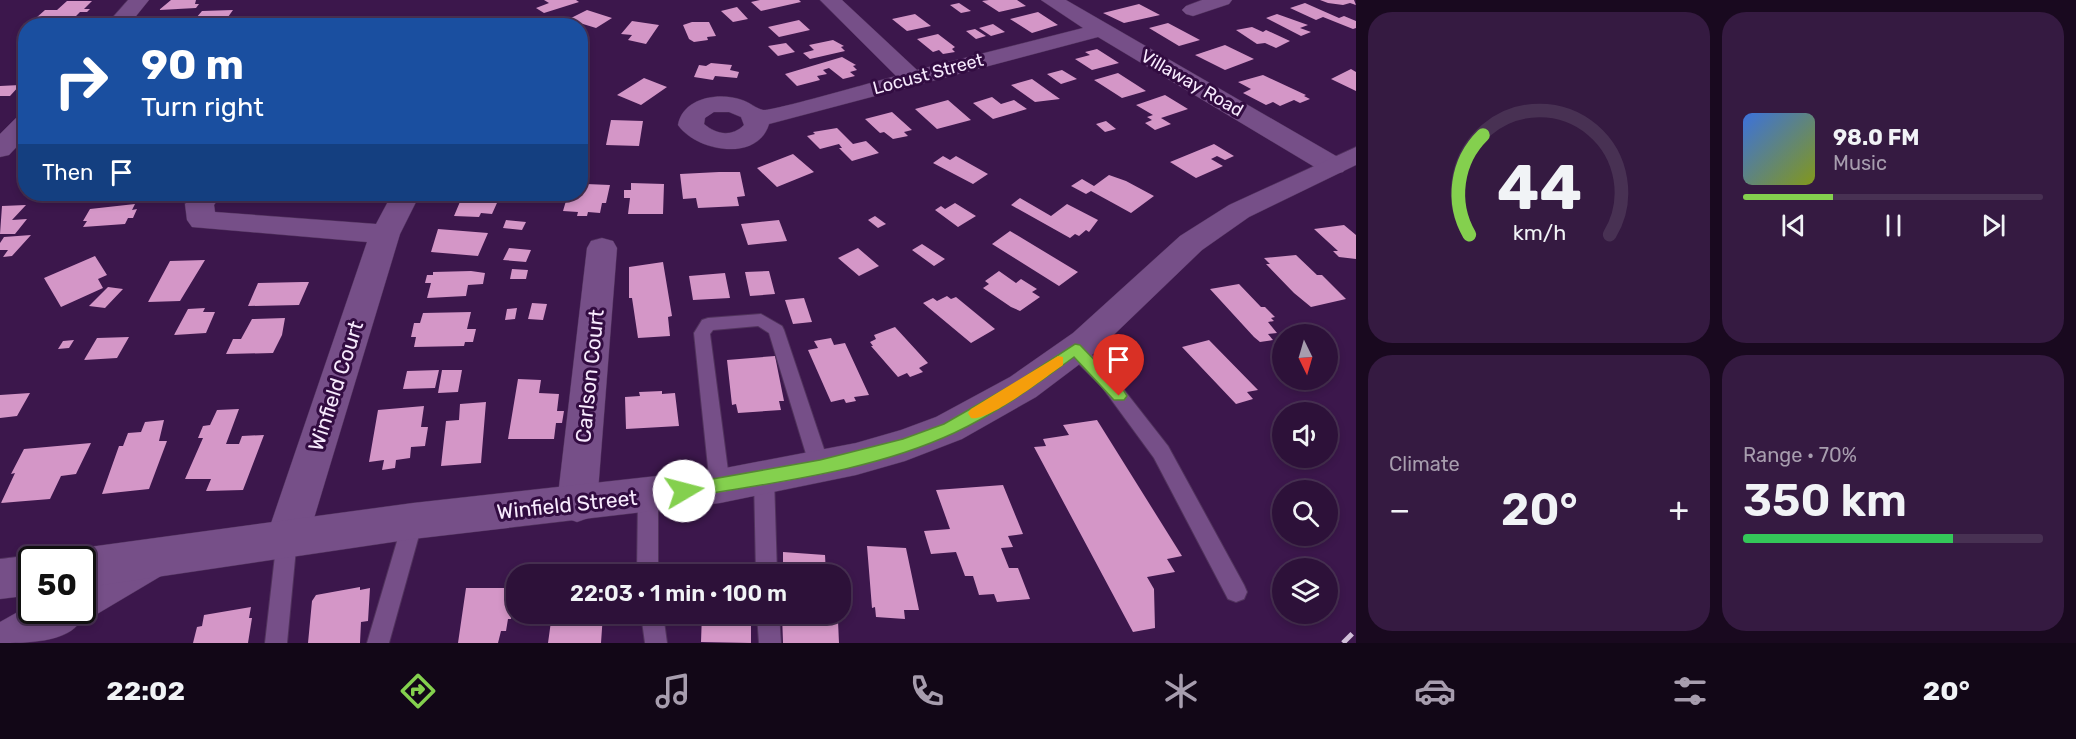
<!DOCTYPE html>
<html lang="en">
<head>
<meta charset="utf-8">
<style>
	:root { --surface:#2d1139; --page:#351a41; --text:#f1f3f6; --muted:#a79dae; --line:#483153; --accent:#84d04e }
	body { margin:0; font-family:Rubik,sans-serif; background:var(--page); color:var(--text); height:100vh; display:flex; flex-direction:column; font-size:22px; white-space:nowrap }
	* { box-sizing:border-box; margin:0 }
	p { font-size:20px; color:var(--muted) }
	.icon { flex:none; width:33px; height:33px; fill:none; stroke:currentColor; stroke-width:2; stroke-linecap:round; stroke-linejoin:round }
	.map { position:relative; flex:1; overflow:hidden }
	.sheet { display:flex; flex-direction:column; gap:12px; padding:12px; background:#19091f; width:720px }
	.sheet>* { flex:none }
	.banner { position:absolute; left:18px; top:18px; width:570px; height:183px; border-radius:24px; box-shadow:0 3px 9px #0003,0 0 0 2px var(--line); background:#1a4fa0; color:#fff; overflow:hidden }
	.needle { width:39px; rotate:175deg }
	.tools { position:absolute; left:1272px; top:324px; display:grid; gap:12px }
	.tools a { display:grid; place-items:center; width:66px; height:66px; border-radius:50%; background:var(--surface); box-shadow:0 3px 9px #0003,0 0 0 2px var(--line); font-size:30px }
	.speed { position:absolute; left:18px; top:546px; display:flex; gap:12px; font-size:30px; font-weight:700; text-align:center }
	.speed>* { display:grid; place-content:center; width:78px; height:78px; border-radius:50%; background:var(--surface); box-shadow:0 3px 9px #0003,0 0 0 2px var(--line); line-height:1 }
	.speed .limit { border:3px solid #111; border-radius:9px; background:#fff; color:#111 }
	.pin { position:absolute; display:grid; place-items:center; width:51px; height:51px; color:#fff; margin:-62px -26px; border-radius:50% 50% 50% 0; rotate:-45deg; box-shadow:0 0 6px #0007 }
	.pin .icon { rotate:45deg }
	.me { position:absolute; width:66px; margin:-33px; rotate:82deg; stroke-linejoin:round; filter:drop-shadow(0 0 4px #0008) }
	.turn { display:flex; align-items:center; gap:21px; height:126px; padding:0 24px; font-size:27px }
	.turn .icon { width:78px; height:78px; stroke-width:2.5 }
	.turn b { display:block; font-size:42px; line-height:51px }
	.then { display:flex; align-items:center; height:57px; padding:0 24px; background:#0003; gap:12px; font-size:22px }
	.big { font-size:45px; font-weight:600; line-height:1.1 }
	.sheet .tile { flex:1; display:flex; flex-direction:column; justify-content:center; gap:9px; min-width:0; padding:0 21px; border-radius:24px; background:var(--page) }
	.sheet .dial { align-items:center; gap:0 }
	.dial svg { height:156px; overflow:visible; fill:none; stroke:var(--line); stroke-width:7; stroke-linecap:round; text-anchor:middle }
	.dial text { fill:var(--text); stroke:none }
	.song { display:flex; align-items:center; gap:18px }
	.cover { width:72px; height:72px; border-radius:9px; background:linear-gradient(135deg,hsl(220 70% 55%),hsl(70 70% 35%)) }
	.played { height:6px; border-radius:3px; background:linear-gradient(90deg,var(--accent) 30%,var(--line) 30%) }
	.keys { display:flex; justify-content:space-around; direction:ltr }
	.heat { display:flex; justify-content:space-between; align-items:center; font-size:33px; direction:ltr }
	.charge { height:9px; border-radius:4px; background:linear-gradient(90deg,#34c759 70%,var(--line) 0) }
	.sheet .tiles { flex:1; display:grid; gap:12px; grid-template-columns:repeat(2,1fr) }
	.trip { position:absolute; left:506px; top:564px; width:345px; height:60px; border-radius:24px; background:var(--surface); box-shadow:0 3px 9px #0003,0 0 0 2px var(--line); font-weight:600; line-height:60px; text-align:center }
	.tabs { display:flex; height:96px; justify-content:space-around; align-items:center; background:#120717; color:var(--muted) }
	.tabs .icon { width:42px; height:42px }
	.tabs .on { color:var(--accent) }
	.tabs b { font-size:27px; color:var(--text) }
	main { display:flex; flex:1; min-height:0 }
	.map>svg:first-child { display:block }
</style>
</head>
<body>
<main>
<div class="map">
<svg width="1356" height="643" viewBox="0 0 1356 643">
	<rect width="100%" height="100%" fill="#3c174c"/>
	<path fill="#d496c7" d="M171,0H196L195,4H199L196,8L159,10Z
		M544,0H576L579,2L544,13L536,8L549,3Z
		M760,0H799L801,2L761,11L751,2Z
		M989,0H1017L1026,6L999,12L982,1Z
		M1320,0H1354L1356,5L1350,3L1343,5L1328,3Z
		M67,1H92L84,9H90L87,12H80L75,17L36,18L45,10H57Z
		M959,3L971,11L961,13L950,5Z
		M1305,3L1339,18L1344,16L1356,21V28L1353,29L1323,17L1316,20L1290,8Z
		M1139,4L1160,15L1124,23L1103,13Z
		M737,7L748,19L733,22L721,11Z
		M233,10L228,17L196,18L202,11Z
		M587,10L612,18L596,28L583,24L568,26L561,23Z
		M1038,12L1058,25L1032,33L1010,19Z
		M915,14L931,26L907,31L892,19Z
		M1277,14L1308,25L1300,28L1311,32L1301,36L1266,18Z
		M799,20L810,30L779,37L768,27Z
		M632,21L659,25L646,44L628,40L632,35L621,34Z
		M692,22H709L716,36L707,37L708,40L694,42L689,39L683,25Z
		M1168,23L1200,40L1179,46L1149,28Z
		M993,24L1005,32L991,36L979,28Z
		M1252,27L1263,32L1266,30L1290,41L1276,48L1265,43L1257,44L1236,30Z
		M975,29L986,36L976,39L966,31Z
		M938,34L955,47L952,49L955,52L943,54L939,50L933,52L917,39Z
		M833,40L844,46L841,47L845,51L810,59L803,53L814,50L809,45Z
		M786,43L795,52L778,56L768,46Z
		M1225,45L1254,59L1225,70L1195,55Z
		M1097,49L1119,63L1092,70L1075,59L1090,55L1085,52Z
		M842,57L856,65L853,66L857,70L850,72L855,76L843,79L829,68L823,70L827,74L817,76L820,80L797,86L785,74Z
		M711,63L732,65L730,70L739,72L737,78L715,76L713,80L694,77L699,65L706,66Z
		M1351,69L1356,72V91L1331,79Z
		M1062,70L1077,79L1061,84L1047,74Z
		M1118,73L1146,91L1122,98L1094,80Z
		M1263,75L1306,95L1304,96L1310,99L1300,103L1294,100L1280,106L1273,102L1266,105L1243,93L1251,89L1238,82Z
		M644,78L667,87L641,105L617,95Z
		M1032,79L1060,99L1035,102L1011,85Z
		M20,85L10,96H0V86Z
		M1165,95L1188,109L1161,118L1171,124L1155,130L1145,123L1152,120L1147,117L1153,115L1136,105Z
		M992,97L1001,104L1014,100L1027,109L993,119L973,103Z
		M948,100L971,120L937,129L915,109Z
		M892,112L912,130L904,132L908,136L893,139L884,132L880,133L865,119Z
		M611,120L643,121L639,146L606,145Z
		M1106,121L1116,129L1105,132L1096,124Z
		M837,128L853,144L866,141L879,153L852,161L839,148H842L839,144L820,149L807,136L815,134L813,132Z
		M1214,144L1234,156L1225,160L1217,156L1211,159L1223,166L1196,178L1170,162Z
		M793,154L814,172L777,187L757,168Z
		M943,156L950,160L956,156L988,174L973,184L933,163Z
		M719,172H740L745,196L737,197L739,206L698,208L696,198L683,199L680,174Z
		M1109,175L1126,181L1154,196L1131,213L1091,191L1086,194L1071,186L1082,179L1094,186Z
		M631,183L664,184L663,214H628L630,198H624V190H631Z
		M586,184L610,185L606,203H602L600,213L588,212L587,216H577L578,212L563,211L568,194H580V185Z
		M82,194H93L86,202H75Z
		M469,194H501L492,214L481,213L479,217L454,216L462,197H467Z
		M1020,198L1051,216L1067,204L1098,220L1089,232L1086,230L1079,236L1075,234L1070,238L1011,205Z
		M955,203L976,216L958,227L935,210L941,206L945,209Z
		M135,204L132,210L137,209L133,218H128L125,224L83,227L87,221H83L90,209Z
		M26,205L12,220L27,219L15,234H0L2,206Z
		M875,216L886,224L878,228L868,220Z
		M506,220L526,222L522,230L503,228Z
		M779,220L787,241L748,245L741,224Z
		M1344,225L1356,235V259L1339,257L1333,251H1338L1314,229Z
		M438,229L488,233L478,256L431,252Z
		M1010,231L1035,246L1078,272L1059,286L992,244Z
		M31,235L12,256L3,257L8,250H0V243L4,237Z
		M922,244L945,259L934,266L912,250Z
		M509,248L531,250L526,262L503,260Z
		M858,248L879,266L859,276L838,258Z
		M1296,255L1317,275H1322L1346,299L1311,307L1294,293L1266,264H1270L1264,258Z
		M95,256L107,275L98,279L103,288L61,307L44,278Z
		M205,260L180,301L148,302L170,261Z
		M663,262L672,316L668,317L670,336L638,338L632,298H629V267Z
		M512,269L528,270L526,279H510Z
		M471,271L485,273L483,284L468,285L466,296L427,298L431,283H425L427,275H433V272Z
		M769,271L775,294L750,296L745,272Z
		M999,271L1016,283L1021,279L1037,289L1032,292L1040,297L1020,311L1011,307L983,288L989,284L985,281Z
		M725,273L730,298L693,300L689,276Z
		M302,282H309L299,305L248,306L258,283Z
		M1239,284L1261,307H1265L1275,317L1271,318L1274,321L1268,322L1277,333L1268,334L1273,340L1260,342L1254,337L1210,289Z
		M108,287L123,289L105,308L89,306Z
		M947,296L951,299L956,297L995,329L971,343L923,303L933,298L937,301Z
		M804,298L812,322L793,324L785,300Z
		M532,303L547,304L543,320L528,319Z
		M205,308L203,312H215L206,333L174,335L188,309Z
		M517,308L515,319L505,320L507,309Z
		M471,312L467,329H476L473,342H465L464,346L414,347L416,337H411L414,323H420L423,313Z
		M285,318L282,335L273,353L226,354L233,339H241L252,319Z
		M895,327L928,363L919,368L923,372L910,377L907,373L898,377L871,346H873L870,342L876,339L874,335Z
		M129,337L117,358L84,360L97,338Z
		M831,338L834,345L845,343L869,395L854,397L856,401L846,403L844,399L831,402L808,350L818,348L814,341Z
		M74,340L69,348L58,349L63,341Z
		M1209,340L1258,390L1247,392L1253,399L1236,404L1182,347Z
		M775,356L784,401H779L781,410L738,413L736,404L732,405L727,360Z
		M439,370L435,388L403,389L407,371Z
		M442,370H462L458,392L438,393Z
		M518,379L541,380L539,393L559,394L557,411H564L562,423H556L554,439H508Z
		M662,391V394L675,393L679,426L626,429L625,397L640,396L639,392Z
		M30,393L17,416L0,418V395Z
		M486,402L481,463L441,466L446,421L459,420L460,404Z
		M424,406L421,427H428L425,446L411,447L410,458L396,460L395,468L382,470L384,460L369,462L378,410Z
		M239,409L226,444H239L242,436L264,435L243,490L206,491L211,479H185L203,438H198L203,426L210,425L217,410Z
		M164,420L159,441H167L149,489L102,494L119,446H123L128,433L141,432L145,422Z
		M1097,420L1182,556L1167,559L1175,572L1147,577L1154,589L1155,628L1133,632L1034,447L1046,446L1043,439L1069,435L1063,425Z
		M91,443L76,474L61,476L50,499L1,503L15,473L11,474L24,449Z
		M1003,485L1023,534L1008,536L1013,547L1001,548L1009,568H1018L1030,599L997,602L994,594L979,595L973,576H965L956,552L931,554L924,531L950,529L936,490Z
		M867,546L906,548L919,610H904L905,619L876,617L875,607L872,608Z
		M783,552L825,555L826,574H790V568L783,567Z
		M360,587V590L370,588L368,621L361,622L360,643H308L312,601L316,595Z
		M466,588H516L511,619H508L506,631H501L498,643H458Z
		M251,607L249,618H252L248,643H193L197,627L202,626L204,615Z
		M552,614H603L601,643H548Z
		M702,614H751V643L701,642Z
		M782,614H830L831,621H838L839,643H783Z"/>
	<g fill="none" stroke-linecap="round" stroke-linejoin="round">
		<defs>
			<path id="service" d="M761,314L782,326L784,330L830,467L827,473L820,475L813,473L810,467L769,333L758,326L713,330L710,334L730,486L727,492L720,495L713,492L710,486L694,333L702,320L708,318Z
				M1075,343L1081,344L1114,377L1168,446L1244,585L1247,592L1244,599L1236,602L1228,599L1154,458L1102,387L1069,354L1066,349L1069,344Z
				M764,470L771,472L774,478L777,574H756L754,478L757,472Z
				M648,487L655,490L658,496V574H637L638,496L641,490Z
				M413,512L420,515L423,521L389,643H367L403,521L406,515Z
				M287,529L294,531L297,538L287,643H265L277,538L280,531Z
				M641,614H663L667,643H645Z
				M757,614H779L781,643H759Z"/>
			<path id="minor" d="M128,0H149L128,26H105Z
				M820,0H842L917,70L1083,28L1041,0H1066L1343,160L1347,166L1343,172L1333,174L1323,172L1098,37L769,124C758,162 697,152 678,125C683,97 720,92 742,100C749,102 757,109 763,110C770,112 880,80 896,76ZM714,112H729L741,117L744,125C732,137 717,135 704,124L705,118Z
				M1202,0H1232L1229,4L1193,16L1186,14L1182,10L1186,6Z
				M26,115V137L9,155L0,157V134L17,117Z
				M193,194H222L214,205L215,212L376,224L392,194H420L400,234L308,538L302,551L287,557L272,551L266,538L367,242L192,227L187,220L185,204Z
				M602,238L613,241L617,248L597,504L591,517L577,522L563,517L557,504L587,248L591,241Z
				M146,542L161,548L167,562L161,576L97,614L81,620C69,643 24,643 0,643V622L32,604V610H82V575Z"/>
			<path id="secondary" d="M1356,147V165L1249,217L1202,250L1097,351L1036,397L962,439L905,461L856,475L720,503L413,539L82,588V560H65L67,554L82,548L413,503L720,469L856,443L901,430L936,417L1010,377L1073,333L1180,236L1229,205Z
				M32,555L44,560H32V595L0,599V559Z"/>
		</defs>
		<use href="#service" stroke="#51335d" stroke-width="2"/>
		<use href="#minor" stroke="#51335d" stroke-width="1"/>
		<use href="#secondary" stroke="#51335d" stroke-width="1"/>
		<use href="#service" fill="#764f88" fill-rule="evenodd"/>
		<use href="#minor" fill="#764f88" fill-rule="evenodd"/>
		<use href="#secondary" fill="#764f88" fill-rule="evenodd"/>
		<path stroke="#d1bfd9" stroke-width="5" stroke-dasharray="13 13" stroke-linecap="butt" d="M1343,643L1356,630"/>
	</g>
	<path fill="#84d04e" stroke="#568733" stroke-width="1.5" d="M1075,344L1080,345L1124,391L1127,396L1124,400H1114L1074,357C1036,385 997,413 954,433C870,472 774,482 684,498L678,496L675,491L678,486L684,484L820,460L903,439L944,424L1017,382Z"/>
	<path fill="#f59e0b" d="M1058,356L1063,357V365C1047,376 987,423 971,418L968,413L971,409Z"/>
	<g text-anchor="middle" stroke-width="6" stroke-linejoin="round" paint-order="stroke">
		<g font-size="18" fill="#f7eafd" stroke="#320c41">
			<text transform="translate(928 74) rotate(-15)" y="6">Locust Street</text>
			<text transform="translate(1192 83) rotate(30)" y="6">Villaway Road</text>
		</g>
		<g font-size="21" fill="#f7eafd" stroke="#320c41">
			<text transform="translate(590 376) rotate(-84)" y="7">Carlson Court</text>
			<text transform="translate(336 386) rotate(-72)" y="7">Winfield Court</text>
			<text transform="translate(567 505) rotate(-6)" y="7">Winfield Street</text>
		</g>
	</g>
</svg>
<div class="tools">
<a><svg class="needle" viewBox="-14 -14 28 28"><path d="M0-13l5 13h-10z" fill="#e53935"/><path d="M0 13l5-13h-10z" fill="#a79dae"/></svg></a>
<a><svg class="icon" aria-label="sound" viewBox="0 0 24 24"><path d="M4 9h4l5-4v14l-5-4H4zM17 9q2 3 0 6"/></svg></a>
<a><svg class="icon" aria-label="search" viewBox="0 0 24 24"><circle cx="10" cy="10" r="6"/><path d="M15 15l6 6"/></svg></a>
<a><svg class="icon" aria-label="layers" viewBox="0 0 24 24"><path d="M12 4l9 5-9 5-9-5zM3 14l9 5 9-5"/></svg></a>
</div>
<div class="speed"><div class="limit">50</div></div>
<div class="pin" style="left:1119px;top:396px;background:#d93025"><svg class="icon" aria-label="arrive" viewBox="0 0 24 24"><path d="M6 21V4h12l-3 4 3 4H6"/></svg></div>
<svg class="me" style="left:684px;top:491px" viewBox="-20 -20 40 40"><circle r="19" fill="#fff"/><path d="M0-13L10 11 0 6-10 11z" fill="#84d04e"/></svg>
<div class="trip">22:03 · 1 min · 100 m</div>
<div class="banner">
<div class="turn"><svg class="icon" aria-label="right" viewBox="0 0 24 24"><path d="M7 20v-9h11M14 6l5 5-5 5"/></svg><div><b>90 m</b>Turn right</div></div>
<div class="then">Then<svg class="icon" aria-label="arrive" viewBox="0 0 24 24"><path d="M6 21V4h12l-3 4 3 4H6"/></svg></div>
</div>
</div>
<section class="sheet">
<div class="tiles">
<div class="tile dial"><svg viewBox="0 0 100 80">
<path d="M14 69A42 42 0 1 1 86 69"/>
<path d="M14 69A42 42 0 0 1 21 18" stroke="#84d04e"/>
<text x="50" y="56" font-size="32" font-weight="700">44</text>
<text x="50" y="72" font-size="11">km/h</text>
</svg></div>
<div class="tile">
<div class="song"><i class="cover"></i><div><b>98.0 FM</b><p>Music</p></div></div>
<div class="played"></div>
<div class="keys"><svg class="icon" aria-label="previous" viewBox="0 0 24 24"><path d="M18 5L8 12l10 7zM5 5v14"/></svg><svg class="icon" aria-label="pause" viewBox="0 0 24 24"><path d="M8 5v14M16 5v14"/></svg><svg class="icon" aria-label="next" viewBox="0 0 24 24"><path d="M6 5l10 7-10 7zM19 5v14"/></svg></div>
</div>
<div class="tile"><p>Climate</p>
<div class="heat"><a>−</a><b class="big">20°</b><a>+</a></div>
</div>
<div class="tile"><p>Range · 70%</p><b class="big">350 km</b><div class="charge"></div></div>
</div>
</section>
</main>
<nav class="tabs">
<b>22:02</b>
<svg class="icon on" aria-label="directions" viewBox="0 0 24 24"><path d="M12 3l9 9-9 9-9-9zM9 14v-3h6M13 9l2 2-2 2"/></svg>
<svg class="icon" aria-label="music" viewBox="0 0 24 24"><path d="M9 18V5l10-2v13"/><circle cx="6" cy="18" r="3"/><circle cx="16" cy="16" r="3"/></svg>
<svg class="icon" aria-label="phone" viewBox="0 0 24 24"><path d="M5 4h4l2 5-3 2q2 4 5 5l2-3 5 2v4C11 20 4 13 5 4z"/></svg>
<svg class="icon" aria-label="climate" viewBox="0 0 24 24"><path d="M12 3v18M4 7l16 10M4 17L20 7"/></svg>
<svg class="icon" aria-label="car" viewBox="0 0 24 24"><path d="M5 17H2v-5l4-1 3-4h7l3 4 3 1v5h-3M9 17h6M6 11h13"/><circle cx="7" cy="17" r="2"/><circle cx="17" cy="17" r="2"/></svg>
<svg class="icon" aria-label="filters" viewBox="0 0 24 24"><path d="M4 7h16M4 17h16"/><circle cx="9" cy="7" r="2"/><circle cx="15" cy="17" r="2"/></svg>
<b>20°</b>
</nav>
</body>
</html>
